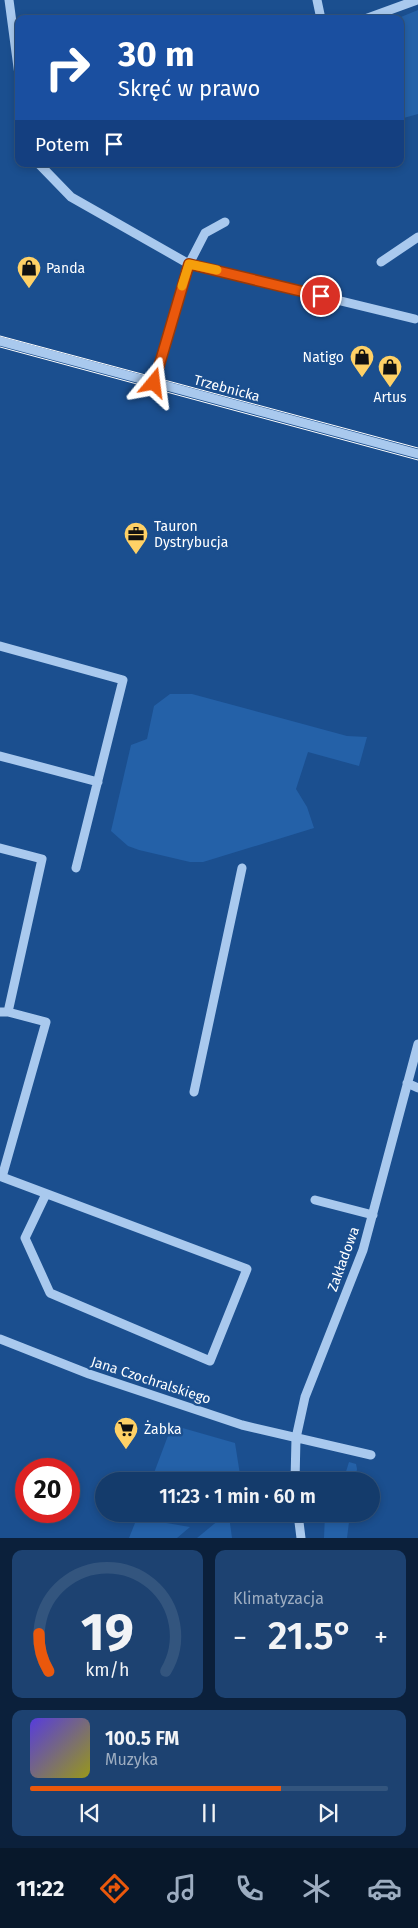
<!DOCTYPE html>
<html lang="pl">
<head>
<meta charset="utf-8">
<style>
	:root { --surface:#143b6b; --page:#1d4271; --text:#f1f3f6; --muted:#9dadc1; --line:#33557e; --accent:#ea580c }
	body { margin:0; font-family:"Fira Sans",sans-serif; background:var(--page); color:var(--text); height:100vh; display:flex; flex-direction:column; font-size:19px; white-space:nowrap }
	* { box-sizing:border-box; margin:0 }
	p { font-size:16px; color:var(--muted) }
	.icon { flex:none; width:28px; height:28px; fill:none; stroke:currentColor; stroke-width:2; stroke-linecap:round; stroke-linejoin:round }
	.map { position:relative; height:1538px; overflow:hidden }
	.panel { display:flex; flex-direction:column; gap:12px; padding:12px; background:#0b203b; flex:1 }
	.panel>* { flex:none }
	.banner { position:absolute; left:15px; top:15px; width:389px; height:152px; border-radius:10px; box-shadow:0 2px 8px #0003,0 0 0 1px var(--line); background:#1a4fa0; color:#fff; overflow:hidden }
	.speed { position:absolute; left:15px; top:1458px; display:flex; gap:10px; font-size:25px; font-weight:700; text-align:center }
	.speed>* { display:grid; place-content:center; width:65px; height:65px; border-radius:50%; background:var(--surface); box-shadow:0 2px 8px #0003,0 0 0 1px var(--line); line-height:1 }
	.speed .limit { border:8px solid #d22; background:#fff; color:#111 }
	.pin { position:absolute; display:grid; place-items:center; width:42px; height:42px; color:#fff; margin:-21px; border:2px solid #fff; border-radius:50%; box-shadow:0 1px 5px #0007 }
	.me { position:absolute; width:55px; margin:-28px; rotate:16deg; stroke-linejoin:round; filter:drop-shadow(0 0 4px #0008) }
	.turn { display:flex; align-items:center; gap:18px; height:105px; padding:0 20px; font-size:22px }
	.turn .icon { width:65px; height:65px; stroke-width:2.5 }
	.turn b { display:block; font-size:35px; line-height:42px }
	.then { display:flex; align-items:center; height:48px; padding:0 20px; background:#0003; gap:10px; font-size:19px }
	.big { font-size:38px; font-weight:600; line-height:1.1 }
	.panel .card { flex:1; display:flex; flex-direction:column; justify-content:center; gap:8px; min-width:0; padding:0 18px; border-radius:10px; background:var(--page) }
	.panel .dial { align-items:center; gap:0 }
	.dial svg { height:130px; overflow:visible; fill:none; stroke:var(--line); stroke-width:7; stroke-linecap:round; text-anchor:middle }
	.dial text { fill:var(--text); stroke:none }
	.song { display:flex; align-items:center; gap:15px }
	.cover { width:60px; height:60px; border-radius:8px; background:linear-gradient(135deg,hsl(250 70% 55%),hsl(60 70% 35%)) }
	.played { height:5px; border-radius:2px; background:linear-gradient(90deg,var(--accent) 70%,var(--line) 70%) }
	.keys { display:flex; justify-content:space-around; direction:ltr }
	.heat { display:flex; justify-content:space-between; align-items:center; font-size:28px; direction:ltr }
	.panel .tiles { flex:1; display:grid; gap:12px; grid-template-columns:1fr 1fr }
	.card:last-child { grid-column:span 2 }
	.trip { position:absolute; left:95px; top:1472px; width:285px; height:50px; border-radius:25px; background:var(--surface); box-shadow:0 2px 8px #0003,0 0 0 1px var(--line); font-weight:600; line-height:50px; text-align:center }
	.menu { display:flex; height:80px; justify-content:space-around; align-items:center; background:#08182b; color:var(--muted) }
	.menu .icon { width:35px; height:35px }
	.menu .active { color:var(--accent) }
	.menu b { font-size:22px; color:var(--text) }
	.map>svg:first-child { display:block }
</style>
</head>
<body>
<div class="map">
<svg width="418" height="1538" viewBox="0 0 418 1538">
	<rect width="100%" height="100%" fill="#1b4f8f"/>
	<path fill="#2461a8" d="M418,10V114L400,119V19H396Z
		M170,694H192L347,736L367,737L359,766L308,752L296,789L307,807L314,828L203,862H190L139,850L128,846L111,831L131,745L147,739L154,706Z
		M172,1425L235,1443L241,1481H151Z
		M349,1462L356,1464L357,1469L355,1481H343Z
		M325,1514H350L347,1538H324Z
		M225,1515L229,1516L232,1538H197Z
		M137,1518L190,1527L177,1538H129Z"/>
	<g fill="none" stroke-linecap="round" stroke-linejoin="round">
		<path stroke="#a9c9ee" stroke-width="9" d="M9,0L19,75
			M317,0L321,19
			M365,19L417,0
			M39,164L71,197L189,264L415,319
			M381,262L418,237
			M0,341L418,454
			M154,383L189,264L205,233L225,222
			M0,646L123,680L76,868
			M0,756L98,782
			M0,848L42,859L8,1012
			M0,1012H8L46,1022L2,1177L247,1269L210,1361L50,1293L25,1238L46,1194
			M407,1083L418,1088
			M194,1092L242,868
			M315,1200L373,1215
			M0,1339L89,1374L242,1425L371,1455
			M295,1481L296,1438L305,1397L363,1250L418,1044
			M298,1514L301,1538"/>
		<path stroke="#fff" stroke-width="1" d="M0,336L418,448
			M0,347L418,460"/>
	</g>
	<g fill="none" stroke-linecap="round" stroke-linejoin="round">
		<defs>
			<path id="route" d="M154,383L189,264L321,296"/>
		</defs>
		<use href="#route" stroke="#983908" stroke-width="12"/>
		<use href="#route" stroke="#ea580c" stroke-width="9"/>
		<path stroke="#f59e0b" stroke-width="9" d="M182,286L189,264L217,270"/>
	</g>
	<defs>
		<symbol id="shop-pin" viewBox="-11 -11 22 30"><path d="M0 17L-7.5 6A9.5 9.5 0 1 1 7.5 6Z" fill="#ffd166" stroke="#1b4f8f"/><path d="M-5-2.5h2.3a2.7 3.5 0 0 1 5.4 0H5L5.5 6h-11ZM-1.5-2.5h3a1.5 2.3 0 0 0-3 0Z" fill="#111"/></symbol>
		<symbol id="office-pin" viewBox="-11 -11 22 30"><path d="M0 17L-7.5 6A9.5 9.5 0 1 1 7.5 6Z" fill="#ffd166" stroke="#1b4f8f"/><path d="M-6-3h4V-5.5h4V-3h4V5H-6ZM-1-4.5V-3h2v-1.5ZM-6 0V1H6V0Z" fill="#111"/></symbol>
		<symbol id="supermarket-pin" viewBox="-11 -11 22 30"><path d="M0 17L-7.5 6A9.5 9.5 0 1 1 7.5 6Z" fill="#ffd166" stroke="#1b4f8f"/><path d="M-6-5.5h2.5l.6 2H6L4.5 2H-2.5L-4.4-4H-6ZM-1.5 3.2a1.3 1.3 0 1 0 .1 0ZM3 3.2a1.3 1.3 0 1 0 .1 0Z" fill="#111"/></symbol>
	</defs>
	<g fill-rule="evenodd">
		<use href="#shop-pin" x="15" y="254" width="28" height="38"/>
		<use href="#shop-pin" x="348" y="343" width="28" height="38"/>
		<use href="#shop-pin" x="376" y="353" width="28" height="38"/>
		<use href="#office-pin" x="122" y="520" width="28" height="38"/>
		<use href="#supermarket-pin" x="112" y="1415" width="28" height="38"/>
	</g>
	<g text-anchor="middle" stroke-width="5" stroke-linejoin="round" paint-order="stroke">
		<g font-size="14" fill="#fff" stroke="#1b4f8f" text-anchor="start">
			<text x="46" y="273">Panda</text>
			<text x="344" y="362" text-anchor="end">Natigo</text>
			<text x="390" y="402" text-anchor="middle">Artus</text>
			<text x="154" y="531">Tauron<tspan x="154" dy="16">Dystrybucja</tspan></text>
			<text x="144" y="1434">Żabka</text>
		</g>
		<g font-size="14" fill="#fff" stroke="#1b4f8f">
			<text transform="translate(227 388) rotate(15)" y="5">Trzebnicka</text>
			<text transform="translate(343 1259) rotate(-70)" y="5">Zakładowa</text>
			<text transform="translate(151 1380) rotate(18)" y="5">Jana Czochralskiego</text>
		</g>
	</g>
</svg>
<div class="speed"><div class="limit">20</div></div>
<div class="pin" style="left:321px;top:296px;background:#d93025"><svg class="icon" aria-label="arrive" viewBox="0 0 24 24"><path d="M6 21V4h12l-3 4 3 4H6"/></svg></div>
<svg class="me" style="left:154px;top:383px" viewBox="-20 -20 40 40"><path d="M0-17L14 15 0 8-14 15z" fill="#ea580c" stroke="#fff" stroke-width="4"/></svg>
<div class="trip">11:23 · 1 min · 60 m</div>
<div class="banner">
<div class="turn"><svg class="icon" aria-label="right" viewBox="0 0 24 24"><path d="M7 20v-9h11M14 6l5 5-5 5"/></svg><div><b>30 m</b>Skręć w prawo</div></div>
<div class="then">Potem<svg class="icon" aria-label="arrive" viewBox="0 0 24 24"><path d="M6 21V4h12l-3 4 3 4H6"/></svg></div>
</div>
</div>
<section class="panel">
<div class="tiles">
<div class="card dial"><svg viewBox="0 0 100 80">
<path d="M14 69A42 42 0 1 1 86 69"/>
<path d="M14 69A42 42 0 0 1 8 46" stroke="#ea580c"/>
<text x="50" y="56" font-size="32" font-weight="700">19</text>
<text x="50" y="72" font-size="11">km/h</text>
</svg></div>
<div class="card"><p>Klimatyzacja</p>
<div class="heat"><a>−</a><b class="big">21.5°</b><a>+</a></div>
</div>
<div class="card">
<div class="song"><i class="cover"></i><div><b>100.5 FM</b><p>Muzyka</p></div></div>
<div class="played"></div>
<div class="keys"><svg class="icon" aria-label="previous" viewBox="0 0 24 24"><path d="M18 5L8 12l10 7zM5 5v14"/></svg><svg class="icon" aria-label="pause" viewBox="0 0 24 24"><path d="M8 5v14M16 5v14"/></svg><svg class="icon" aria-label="next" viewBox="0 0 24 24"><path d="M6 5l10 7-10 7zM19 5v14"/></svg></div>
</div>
</div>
</section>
<nav class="menu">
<b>11:22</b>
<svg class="icon active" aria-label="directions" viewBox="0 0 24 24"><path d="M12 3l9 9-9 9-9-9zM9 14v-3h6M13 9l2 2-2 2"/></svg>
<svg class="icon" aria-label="music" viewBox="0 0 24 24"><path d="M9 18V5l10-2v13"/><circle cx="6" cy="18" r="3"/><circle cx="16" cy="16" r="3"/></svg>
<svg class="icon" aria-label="phone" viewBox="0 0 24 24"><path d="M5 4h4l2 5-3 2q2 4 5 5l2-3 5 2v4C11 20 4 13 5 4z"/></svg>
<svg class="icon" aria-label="climate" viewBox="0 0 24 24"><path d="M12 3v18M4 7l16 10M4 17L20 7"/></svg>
<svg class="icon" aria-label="car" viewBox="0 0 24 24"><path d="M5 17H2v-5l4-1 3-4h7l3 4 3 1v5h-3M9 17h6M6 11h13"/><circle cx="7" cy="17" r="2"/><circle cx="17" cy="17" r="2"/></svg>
</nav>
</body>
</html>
